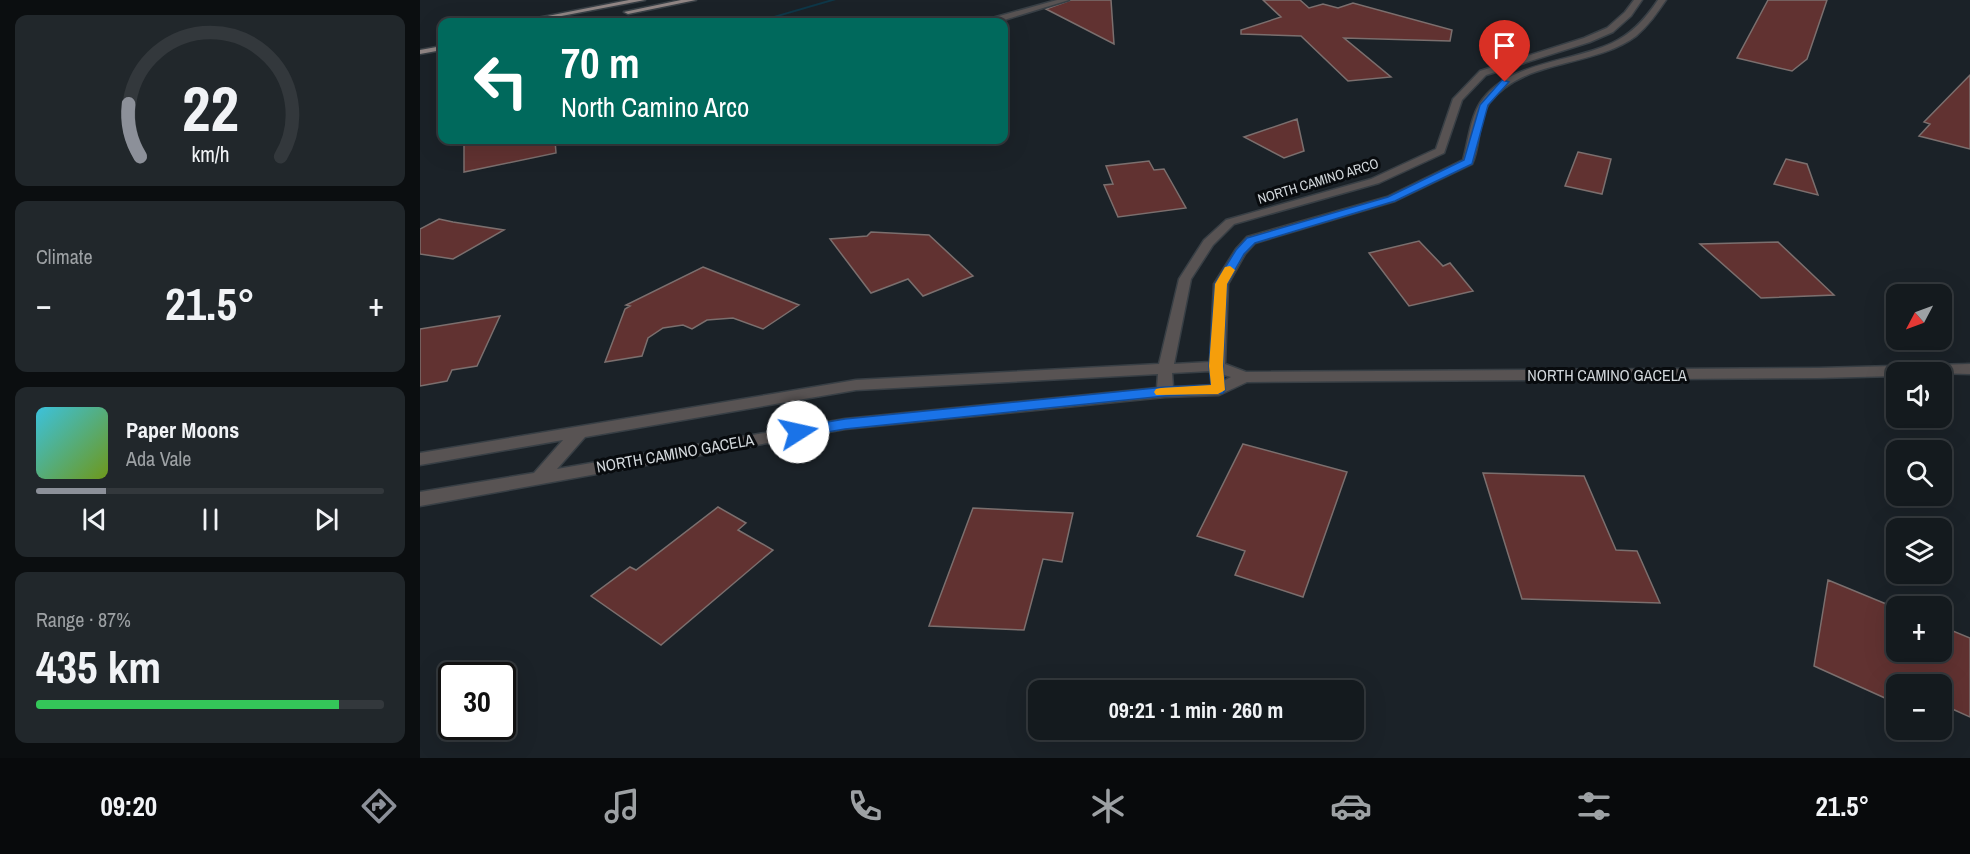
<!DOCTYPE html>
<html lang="en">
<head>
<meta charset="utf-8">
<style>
	:root { --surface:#141a1e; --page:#21272b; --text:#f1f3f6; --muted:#9da1a4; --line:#33383c; --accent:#8c9099 }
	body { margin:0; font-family:"Archivo Narrow",sans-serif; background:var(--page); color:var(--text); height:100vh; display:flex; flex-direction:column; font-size:22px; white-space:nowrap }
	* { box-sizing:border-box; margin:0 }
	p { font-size:20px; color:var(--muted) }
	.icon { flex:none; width:33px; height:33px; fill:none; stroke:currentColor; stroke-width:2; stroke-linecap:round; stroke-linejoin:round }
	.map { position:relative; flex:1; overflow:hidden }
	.panel { display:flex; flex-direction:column; gap:15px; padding:15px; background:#0b0e10; width:420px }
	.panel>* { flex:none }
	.guide { position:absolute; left:18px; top:18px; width:570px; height:126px; border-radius:12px; box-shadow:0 6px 24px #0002,0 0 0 2px var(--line); background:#00695c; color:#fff; overflow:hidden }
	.needle { width:39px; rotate:229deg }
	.controls { position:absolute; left:1466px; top:284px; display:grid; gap:12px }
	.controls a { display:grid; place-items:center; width:66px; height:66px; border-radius:12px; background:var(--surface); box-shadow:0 6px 24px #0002,0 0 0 2px var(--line); font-size:30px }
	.speed { position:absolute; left:18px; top:662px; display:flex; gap:12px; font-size:30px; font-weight:700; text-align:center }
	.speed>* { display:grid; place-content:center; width:78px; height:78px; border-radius:50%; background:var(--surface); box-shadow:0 6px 24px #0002,0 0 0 2px var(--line); line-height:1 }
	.speed .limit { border:3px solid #111; border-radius:9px; background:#fff; color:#111 }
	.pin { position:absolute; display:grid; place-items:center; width:51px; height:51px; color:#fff; margin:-62px -26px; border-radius:50% 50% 50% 0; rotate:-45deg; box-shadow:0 0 6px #0007 }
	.pin .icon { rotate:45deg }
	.me { position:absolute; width:66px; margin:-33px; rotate:80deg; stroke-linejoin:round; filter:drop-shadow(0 0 4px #0008) }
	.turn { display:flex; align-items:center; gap:21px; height:126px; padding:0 24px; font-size:27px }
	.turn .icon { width:78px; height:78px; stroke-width:2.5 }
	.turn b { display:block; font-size:42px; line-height:51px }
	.big { font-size:45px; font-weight:700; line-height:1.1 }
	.panel .tile { flex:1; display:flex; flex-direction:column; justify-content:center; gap:9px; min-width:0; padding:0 21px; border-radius:12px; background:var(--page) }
	.panel .dial { align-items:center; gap:0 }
	.dial svg { height:156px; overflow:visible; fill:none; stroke:var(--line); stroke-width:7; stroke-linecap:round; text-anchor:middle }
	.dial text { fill:var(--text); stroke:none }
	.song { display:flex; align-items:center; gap:18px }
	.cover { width:72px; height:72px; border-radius:9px; background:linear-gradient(135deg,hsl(190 70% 55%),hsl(80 70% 35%)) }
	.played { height:6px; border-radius:3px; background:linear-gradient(90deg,var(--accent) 20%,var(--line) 20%) }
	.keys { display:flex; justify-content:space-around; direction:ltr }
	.heat { display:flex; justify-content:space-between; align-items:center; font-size:33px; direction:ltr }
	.charge { height:9px; border-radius:4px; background:linear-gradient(90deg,#34c759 87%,var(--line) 0) }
	.trip { position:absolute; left:608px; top:680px; width:336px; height:60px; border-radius:12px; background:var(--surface); box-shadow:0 6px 24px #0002,0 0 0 2px var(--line); font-weight:700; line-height:60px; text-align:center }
	.tab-bar { display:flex; height:96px; justify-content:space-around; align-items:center; background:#080a0c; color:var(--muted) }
	.tab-bar .icon { width:42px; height:42px }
	.tab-bar .selected { color:var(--accent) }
	.tab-bar b { font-size:27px; color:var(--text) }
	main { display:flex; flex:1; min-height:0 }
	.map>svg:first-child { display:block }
</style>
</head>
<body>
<main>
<section class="panel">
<div class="tile dial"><svg viewBox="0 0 100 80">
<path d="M14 69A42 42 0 1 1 86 69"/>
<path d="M14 69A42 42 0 0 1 8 42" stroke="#8c9099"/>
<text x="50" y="56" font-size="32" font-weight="700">22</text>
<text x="50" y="72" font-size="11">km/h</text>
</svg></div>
<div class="tile"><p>Climate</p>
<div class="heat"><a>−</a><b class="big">21.5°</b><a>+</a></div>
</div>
<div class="tile">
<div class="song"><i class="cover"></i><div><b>Paper Moons</b><p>Ada Vale</p></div></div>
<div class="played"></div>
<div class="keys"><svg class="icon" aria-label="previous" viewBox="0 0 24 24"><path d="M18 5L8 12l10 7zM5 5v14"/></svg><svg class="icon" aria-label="pause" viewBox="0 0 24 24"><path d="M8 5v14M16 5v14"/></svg><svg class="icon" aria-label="next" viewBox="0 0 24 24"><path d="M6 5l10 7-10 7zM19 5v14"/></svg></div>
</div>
<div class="tile"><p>Range · 87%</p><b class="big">435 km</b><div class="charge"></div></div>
</section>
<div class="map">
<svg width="1550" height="758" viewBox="0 0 1550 758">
	<rect width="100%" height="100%" fill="#1b2228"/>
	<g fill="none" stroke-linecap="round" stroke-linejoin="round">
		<path fill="#0e3748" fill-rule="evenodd" d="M409,0H416L340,22H333Z"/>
	</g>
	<path fill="#613231" stroke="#7b6f6e" stroke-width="1.5" d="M651,0H691L694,44L626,9Z
		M843,0H880L889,8L903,4L918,8L933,3L1032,30L1030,41L924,38L971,77L928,81L881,36L821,34V30L861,17Z
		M1348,0H1407L1387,59L1372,71L1317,58Z
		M1550,75V149L1499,136L1510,124L1504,122Z
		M877,119L884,151L864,158L824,137Z
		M58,140H135L136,153L44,172V142Z
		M1158,152L1191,159L1182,194L1145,186Z
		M1366,159L1387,164L1398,195L1354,184Z
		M729,161L734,170L744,169L766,208L698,217L684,185L693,184L686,166Z
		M19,219L33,222L84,230L33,259L0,254V229Z
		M451,232L509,235L553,276L503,296L488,279L451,293L410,239L447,236Z
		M999,241L1023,266L1030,263L1053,291L989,306L949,253Z
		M1358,242L1414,295L1341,298L1280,244Z
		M283,267L379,305L343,329L313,318L287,320L272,329L263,325L243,328L228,338L222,356L185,362L205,309L210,306L206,305Z
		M80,316L57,366L32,370L27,381L0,386V329Z
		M823,444L927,472L883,597L815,575L825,551L777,536Z
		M1063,473L1164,476L1196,550L1217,551L1240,603L1102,599Z
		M298,507L326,523L318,530L353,550L241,645L171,596L210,567L216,570Z
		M553,508L653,513L642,562L623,559L604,630L509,626Z
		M1408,580L1476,608V651H1521V626L1550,638V717L1530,708L1529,727L1521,723V684H1476V703L1394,666Z"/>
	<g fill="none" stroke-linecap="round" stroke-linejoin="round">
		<defs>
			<path id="minor" d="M637,0H649L584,20L558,22Z
				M1214,0H1222L1211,16L1193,32L1170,42L1066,75L1042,100L1024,153L959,183L814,224L793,245L771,279L754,364L790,362L794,284L816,249L827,237L967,197L1043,160C1048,143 1050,119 1060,103C1088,61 1150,63 1192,43C1212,34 1226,18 1238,0H1246C1237,13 1228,26 1216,36C1173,68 1105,58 1070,102C1057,119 1061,146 1052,164L975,201L835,243L825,254L808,284L805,364L826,372L1398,368L1550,364V374L1476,372V376L1398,378L827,382L799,395L745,397L425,429L0,506V492L114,473L143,440L0,465V453L436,380L739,364L759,279L784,240L806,220L951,179L1016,149L1033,99L1060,71L1164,38L1187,28L1205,12ZM790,371L792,378H802L804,375L811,377L796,385L753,387L752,373ZM738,374L737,388L425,419L137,469L165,437L436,390Z"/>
			<path id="major" d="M209,0H225L110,22H97Z
				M261,0H276L208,14L204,12Z
				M22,46V50L0,54V50Z"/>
		</defs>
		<use href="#minor" stroke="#383f45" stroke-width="3"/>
		<use href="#major" stroke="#383f45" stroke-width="3"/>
		<use href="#minor" fill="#585353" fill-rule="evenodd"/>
		<use href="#major" fill="#908584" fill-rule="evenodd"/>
	</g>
	<path fill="#1a73e8" stroke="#114b97" stroke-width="1.5" d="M1082,80L1089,82L1068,105L1052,164L975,201L835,243L824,254L807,284L803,366L805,390L803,393L745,396L425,429L378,437L371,432L378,427L425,419L745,387L791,385L789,366L795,284L816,250L827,238L968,197L1044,160L1060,105Z"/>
	<path fill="#f59e0b" d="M810,266L815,270L807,284L803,366L805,390L798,394L736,395L734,392L736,389L741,388L791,385L789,366L795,284L805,267Z"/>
	<g text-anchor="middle" stroke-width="6" stroke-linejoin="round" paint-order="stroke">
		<g font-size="14" fill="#d2d7db" stroke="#080b0e">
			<text transform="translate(898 181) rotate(-17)" y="5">NORTH CAMINO ARCO</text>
		</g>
		<g font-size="16" fill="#d2d7db" stroke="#080b0e">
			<text x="1187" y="381">NORTH CAMINO GACELA</text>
			<text transform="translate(255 453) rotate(-10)" y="6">NORTH CAMINO GACELA</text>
		</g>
	</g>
</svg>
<div class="controls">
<a><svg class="needle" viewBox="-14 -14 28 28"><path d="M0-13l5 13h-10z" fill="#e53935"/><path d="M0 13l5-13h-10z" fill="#9da1a4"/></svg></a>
<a><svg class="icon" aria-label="sound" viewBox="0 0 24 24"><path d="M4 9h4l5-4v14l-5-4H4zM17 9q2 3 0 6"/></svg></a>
<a><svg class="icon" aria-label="search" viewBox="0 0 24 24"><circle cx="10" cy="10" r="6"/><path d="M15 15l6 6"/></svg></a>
<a><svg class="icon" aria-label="layers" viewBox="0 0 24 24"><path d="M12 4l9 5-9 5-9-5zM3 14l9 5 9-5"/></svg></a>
<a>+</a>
<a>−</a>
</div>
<div class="speed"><div class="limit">30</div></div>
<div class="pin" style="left:1085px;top:82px;background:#d93025"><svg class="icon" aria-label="arrive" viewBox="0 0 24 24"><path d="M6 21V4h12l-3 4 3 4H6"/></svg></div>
<svg class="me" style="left:378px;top:432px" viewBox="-20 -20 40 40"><circle r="19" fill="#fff"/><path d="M0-13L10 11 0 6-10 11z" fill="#1a73e8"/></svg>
<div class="trip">09:21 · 1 min · 260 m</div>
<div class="guide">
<div class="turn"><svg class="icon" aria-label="left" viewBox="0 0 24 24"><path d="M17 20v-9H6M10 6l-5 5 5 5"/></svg><div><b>70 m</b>North Camino Arco</div></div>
</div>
</div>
</main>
<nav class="tab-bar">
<b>09:20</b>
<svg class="icon selected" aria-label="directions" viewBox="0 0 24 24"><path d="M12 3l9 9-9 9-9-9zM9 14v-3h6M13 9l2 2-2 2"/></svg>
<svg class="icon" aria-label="music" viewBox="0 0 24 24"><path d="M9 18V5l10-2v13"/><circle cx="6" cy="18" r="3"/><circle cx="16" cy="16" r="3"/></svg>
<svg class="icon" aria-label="phone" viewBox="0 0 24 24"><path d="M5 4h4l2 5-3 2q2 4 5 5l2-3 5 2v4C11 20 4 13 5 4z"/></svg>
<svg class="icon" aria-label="climate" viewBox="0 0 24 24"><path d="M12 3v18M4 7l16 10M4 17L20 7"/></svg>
<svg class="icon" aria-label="car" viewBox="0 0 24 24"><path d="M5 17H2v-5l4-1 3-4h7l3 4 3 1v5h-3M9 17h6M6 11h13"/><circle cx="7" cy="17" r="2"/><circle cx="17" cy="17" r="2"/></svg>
<svg class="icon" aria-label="filters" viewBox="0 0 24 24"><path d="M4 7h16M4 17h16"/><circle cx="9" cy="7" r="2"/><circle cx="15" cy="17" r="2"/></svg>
<b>21.5°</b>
</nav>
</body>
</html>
